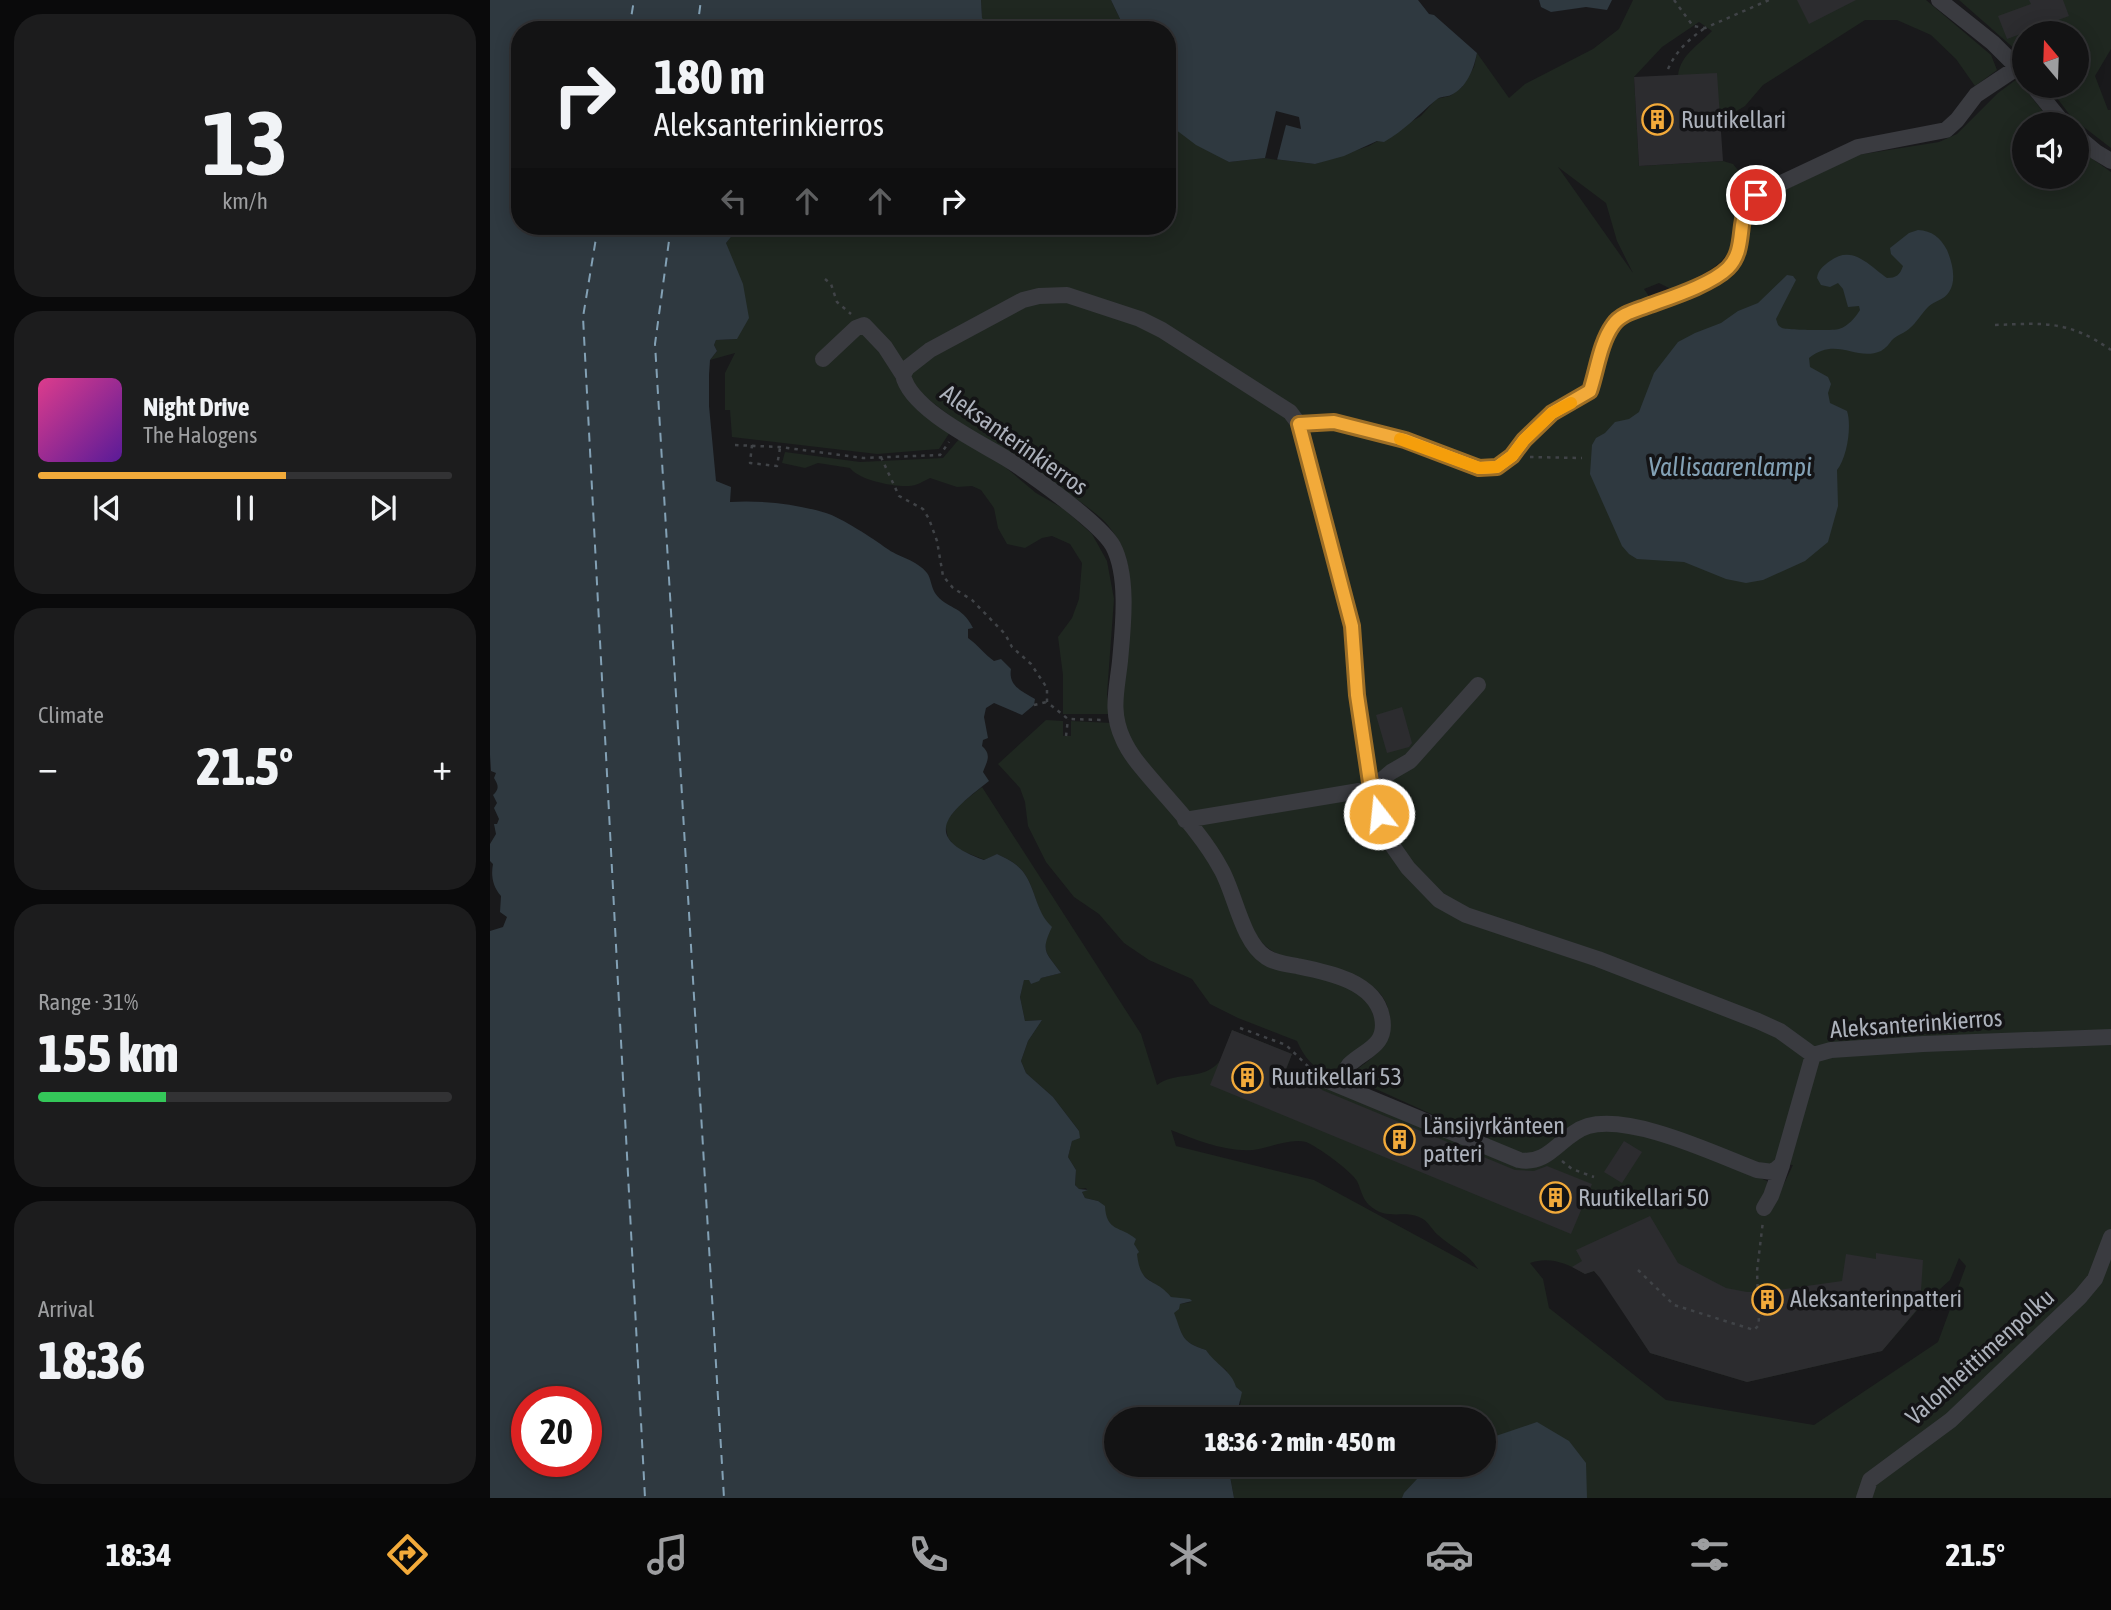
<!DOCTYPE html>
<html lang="en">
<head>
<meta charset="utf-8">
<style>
	:root { --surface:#131314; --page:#1c1c1d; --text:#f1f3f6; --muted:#9d9ea0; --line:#323234; --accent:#f2aa3a }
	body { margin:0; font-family:"Asap Condensed",sans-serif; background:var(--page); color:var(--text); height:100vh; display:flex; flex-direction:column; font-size:26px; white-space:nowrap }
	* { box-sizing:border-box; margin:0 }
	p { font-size:23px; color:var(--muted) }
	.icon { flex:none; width:38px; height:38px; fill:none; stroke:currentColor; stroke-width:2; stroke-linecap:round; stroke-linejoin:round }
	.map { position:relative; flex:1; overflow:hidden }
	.sheet { display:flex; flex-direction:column; gap:14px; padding:14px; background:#0a0a0b; width:490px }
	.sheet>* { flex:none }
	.hud { position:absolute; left:21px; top:21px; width:665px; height:214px; border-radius:28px; box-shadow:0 4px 18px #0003,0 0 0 2px var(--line); background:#131314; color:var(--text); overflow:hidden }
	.needle { width:46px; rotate:341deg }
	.fabs { position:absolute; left:1522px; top:21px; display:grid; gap:14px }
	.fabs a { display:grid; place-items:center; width:77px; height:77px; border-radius:50%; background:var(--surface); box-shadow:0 4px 18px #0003,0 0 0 2px var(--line); font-size:35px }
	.speed { position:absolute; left:21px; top:1386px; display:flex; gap:14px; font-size:35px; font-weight:700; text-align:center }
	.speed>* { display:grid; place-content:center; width:91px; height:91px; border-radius:50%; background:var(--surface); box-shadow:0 4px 18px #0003,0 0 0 2px var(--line); line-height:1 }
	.speed .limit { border:10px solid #d22; background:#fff; color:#111 }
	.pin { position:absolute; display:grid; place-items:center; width:60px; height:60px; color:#fff; margin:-30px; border:4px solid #fff; border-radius:50%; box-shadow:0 2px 7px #0007 }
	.me { position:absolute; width:77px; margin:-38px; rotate:344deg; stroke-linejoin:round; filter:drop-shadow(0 0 5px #0008) }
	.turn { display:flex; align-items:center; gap:24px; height:147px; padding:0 28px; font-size:32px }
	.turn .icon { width:91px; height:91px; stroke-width:2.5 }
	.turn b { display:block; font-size:49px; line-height:60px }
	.lanes { display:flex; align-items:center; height:66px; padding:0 28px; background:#0003; justify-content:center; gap:35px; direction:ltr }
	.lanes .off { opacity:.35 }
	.big { font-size:52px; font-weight:800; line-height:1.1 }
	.sheet .tile { flex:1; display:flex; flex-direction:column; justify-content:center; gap:10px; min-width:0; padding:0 24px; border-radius:28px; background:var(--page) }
	.sheet .dial { align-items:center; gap:0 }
	.dial b { font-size:91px; line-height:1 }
	.song { display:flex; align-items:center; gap:21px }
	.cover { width:84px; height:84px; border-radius:10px; background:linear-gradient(135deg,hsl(330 70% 55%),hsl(270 70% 35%)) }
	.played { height:7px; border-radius:4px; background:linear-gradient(90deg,var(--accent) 60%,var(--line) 60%) }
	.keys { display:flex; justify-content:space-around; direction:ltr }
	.heat { display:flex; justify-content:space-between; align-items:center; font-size:38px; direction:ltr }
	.charge { height:10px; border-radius:5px; background:linear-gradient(90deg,#34c759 31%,var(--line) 0) }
	.trip { position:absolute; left:614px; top:1407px; width:392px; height:70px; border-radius:35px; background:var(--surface); box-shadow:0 4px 18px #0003,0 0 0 2px var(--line); font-weight:800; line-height:70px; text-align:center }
	.dock { display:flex; height:112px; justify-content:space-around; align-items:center; background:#080808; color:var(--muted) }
	.dock .icon { width:49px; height:49px }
	.dock .active { color:var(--accent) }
	.dock b { font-size:32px; color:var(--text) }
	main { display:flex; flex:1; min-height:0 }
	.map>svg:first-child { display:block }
</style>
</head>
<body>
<main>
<section class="sheet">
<div class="tile dial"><b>13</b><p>km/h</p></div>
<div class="tile">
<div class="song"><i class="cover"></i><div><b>Night Drive</b><p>The Halogens</p></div></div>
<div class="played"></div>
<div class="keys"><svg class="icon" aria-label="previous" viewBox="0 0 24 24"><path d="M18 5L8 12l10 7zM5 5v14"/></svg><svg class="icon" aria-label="pause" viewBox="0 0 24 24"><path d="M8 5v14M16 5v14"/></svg><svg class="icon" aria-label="next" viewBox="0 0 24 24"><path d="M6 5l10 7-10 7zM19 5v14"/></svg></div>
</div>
<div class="tile"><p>Climate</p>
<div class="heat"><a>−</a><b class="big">21.5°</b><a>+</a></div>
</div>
<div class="tile"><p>Range · 31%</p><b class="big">155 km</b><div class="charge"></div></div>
<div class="tile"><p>Arrival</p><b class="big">18:36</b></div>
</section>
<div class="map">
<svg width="1621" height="1498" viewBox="0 0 1621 1498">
	<rect width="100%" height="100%" fill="#19191b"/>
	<path fill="#1f2720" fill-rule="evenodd" d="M491,0H621L632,23L633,30H502L492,19Z
		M1143,0H1436L1501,55L1507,70L1485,86L1466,59L1441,35L1407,20H1375L1273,85L1255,106L1230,121L1197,75H1188C1191,54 1209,45 1222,31L1209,22L1172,47L1144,77L1149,166L1233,161L1243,164L1255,179L1272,184C1229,206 1256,224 1237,254C1225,272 1200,280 1181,289L1169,283L1154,289L1167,308L1256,248L1266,204L1367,155L1449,142L1467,134L1508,93L1527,79L1563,124H1535V177H1587V148L1621,172V1498H744L738,1465H994V1419H760L751,1414L748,1409L751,1402L736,1370L723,1361L716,1350C690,1342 693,1335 683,1313L690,1304L701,1302L681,1297L650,1273L644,1244L621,1227L608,1201L595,1198L592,1192L597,1190L596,1188L589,1189L585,1185L586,1170L578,1157L582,1141L589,1131L563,1097L536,1073L531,1061L538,1041L552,1020L535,1021L530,997L534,979L540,980L541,984L551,978L571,973C556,952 550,951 561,927C546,912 546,890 534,873C528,864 516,858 507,854L495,860L467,849L458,838L455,823L469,805L492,787L651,1034L667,1085C685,1071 713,1081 729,1062C735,1055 738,1040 742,1030L802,1054L796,1070L1030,1165C1049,1156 1078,1137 1097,1132C1137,1122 1240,1162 1277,1181V1186L1291,1190L1303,1165L1283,1164L1280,1166L1125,1118L1053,1152L1032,1155L866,1080V1070C884,1057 901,1045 900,1021C898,953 789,983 765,932C729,857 666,798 632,721C628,711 632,696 632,685C634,649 641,609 639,574C638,554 625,531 611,518C582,493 546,474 514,453C476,429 442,402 407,375C410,401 440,416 460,432L449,449L387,454L242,437L240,410H235V373L245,353L220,360L227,351L224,345L226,340L247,339L236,243L250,226H677V123L739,162L775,158L825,164L879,146L931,116L946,99L960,96L972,87L984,67L987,53L1019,98L1035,84L1103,49L1129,29ZM1068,167L1116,203L1127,241L1143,273ZM681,1130C706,1140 735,1152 763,1150C779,1148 800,1138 816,1142C827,1146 861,1171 867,1181C871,1189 872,1198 879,1205C896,1221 913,1210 929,1217C938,1220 941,1229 948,1235C962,1248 978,1253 988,1269L824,1180L686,1146ZM1469,1258L1476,1266L1448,1342L1324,1425L1176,1400L1059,1308L1053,1279L1040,1263C1059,1256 1077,1263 1095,1274L1104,1271L1111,1278L1160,1353L1257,1382L1392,1351L1430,1307L1460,1280Z
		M1469,0H1621V49L1605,76L1618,110H1621V148L1582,118L1558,86H1587V33H1535V58Z
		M470,438L508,461L546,493L574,509L602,534L617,561L624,599L617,694L619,714H573V675L568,637L582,618L589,599L592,563L580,544L562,536L552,538L535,548L517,544L508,528L504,508L491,490L482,486L467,487L440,478C434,481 426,486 419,486C403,487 369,480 360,468L328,463L315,468L292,463L295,452L370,462L453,458Z
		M556,720L573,721V736H581V721L622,723L720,857L759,948L862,989L878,1000L888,1028L881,1044L839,1074C823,1068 814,1057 807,1041L748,1018L720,1004L702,979L659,960L634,943L609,914L584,897L556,862L538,826L535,802L530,788L508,764Z"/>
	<path fill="#2f3940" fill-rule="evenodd" d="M0,0H491L492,18L502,30H30V226H250L236,243L253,284L259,318L247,339L226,340L224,345L227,351L220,360L219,375V406L226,481L241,487L240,502C271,500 307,504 336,513C350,517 384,539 396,548C408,557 427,560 437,573C441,578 441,587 445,593C457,610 471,604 483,628L478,629V638C488,645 494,654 504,661L511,659L521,669C518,686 532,691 545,699L544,705L532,715L504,703L496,708L494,717L498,738L493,740L492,746C502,755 497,761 493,772L499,781C461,811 427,836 494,860L507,854C516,858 528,864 534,873C546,890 546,912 562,927C550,952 556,952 571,973L551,978L549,981L541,984L539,980H534L530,997L535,1021L552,1020L538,1041L531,1061L536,1073L563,1097L589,1131L590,1138L582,1141L578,1157L586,1170L585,1185L589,1189L598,1190L592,1192L595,1198L608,1201L615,1206C616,1232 631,1226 646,1239L644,1244L649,1252L647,1254C651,1288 664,1276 681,1297L700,1299L702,1301L690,1304L689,1309L684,1313C693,1335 690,1342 716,1350C725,1364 742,1371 746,1387L752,1392L748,1409L751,1414L760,1419H626V1465H738L744,1498H0V931L13,927L17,917L10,912L11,896C2,886 1,874 3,864L0,861V844L6,834L4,824H7L9,819L4,808L7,803L3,795C9,789 9,786 4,778L6,773L1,771L0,755ZM37,1402H96V1461H37Z
		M621,0H928L939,14L944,15L987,53C984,68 977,88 961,95C957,97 950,96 946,100C929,114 914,131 894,142L887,141L854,156L825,164L775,158L739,162L706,145L677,123V30H633L632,23Z
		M1049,0H1122L1117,10L1096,7L1061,12L1051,7Z
		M1428,230C1442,231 1450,237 1457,250C1462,262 1467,280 1459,292C1454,300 1444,301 1438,307C1431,314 1427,322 1420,328C1415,333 1407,335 1402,340C1399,344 1396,348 1391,351C1366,362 1347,336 1319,358L1320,367L1338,377L1341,384L1338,393L1340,403L1357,411C1362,426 1357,458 1347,470L1348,506L1338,542L1315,561L1273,580L1256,583L1236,579L1194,562L1147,559L1139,554L1132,546L1100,474L1102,445L1106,438L1115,433L1125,422L1139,419L1149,412L1164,373L1188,342L1205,333L1231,323L1248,311L1268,303L1297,275L1303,276L1306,280L1286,319C1288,324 1287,325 1292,328C1298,330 1344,331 1349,329C1358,326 1365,318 1370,310L1369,306L1358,307L1353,289L1348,283L1340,287L1331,285L1327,278C1328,270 1333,266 1340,261C1362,244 1379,265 1397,278C1406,278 1410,275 1413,266L1401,254L1400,248L1419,233Z
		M1047,1422L1079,1441L1096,1463L1097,1498H912L914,1493L940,1465H994V1440Z"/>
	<path fill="#19191b" d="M786,111L809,117L811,129L796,125L787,160L775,158Z"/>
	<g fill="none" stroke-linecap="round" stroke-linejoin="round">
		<path stroke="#83a1b5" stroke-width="2" stroke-dasharray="9 7" stroke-linecap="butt" d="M139,30L144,0
			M207,30L211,0
			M108,226L93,317L155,1498
			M181,226L165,344L234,1498"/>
	</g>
	<path fill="#2c2c2f" d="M1307,0H1366L1319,24Z
		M1539,0H1573L1579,16L1517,39L1508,16L1541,4Z
		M1227,73L1233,161L1149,166L1144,77Z
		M912,707L922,743L919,747L897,753L886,715Z
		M742,1030L802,1054L796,1069L826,1082L832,1090L1025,1170L1044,1171L1057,1166L1102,1184L1081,1234L720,1085Z
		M1134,1141L1152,1152L1132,1183L1114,1172Z
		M1160,1216L1188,1263L1236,1288L1257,1292H1273L1352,1281L1356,1254L1386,1259V1253L1433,1260L1430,1306L1392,1351L1257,1382L1160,1353L1110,1278L1104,1271L1095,1274L1082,1267L1092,1261L1086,1250Z"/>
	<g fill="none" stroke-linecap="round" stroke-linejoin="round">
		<path stroke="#404347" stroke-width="2.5" stroke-dasharray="3.5 5" stroke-linecap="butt" d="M1184,0L1203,26L1215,28L1279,0
			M1178,69C1186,51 1199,39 1215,28
			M335,279L341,284L347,302L361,314
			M1505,325C1554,323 1578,320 1621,350
			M245,445L290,447L373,458L450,455L459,442
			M262,445L260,463L287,466L290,448
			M391,457L409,496L433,509L439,519L447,541L453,576L463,588L482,600L515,634L522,647L541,664L557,688V702L578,719L612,720
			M1040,457L1092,458
			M544,705L557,702
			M576,736L578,719
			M750,1028L796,1045L825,1073
			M1072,1161L1082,1169L1104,1177
			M1148,1270L1184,1305L1264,1330L1269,1325L1267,1271L1273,1221"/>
		<path stroke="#3a3b40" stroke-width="16" d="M1449,0L1503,43L1534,74
			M1543,86L1574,124
			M1587,136L1606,152L1621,161
			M333,359L366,328L374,325L395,347L413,375
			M809,424L862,626L867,695L881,789L897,838L918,868L949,900L976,915L1108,959L1268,1021L1290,1031L1323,1055
			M695,820L881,789L901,772L920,761L988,685
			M1323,1055L1341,1050L1433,1044L1621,1037
			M836,1080L1029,1160C1060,1166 1071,1134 1098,1126C1142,1114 1225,1154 1267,1170L1283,1172L1292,1164L1323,1055
			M851,1085C853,1078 855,1070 859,1065C874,1050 898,1046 892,1017C885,981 837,972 807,966C796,964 785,963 776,957C752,942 745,893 731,869C714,837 687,809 663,781C652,768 640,755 633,739C620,711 627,690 630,661C633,628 639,576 623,546C611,524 541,474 517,459C489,442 420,409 413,375L417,368L440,350L533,300L549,296L577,295L650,319L672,330L800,412L809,424L844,422L915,440L989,468L1007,467L1022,456L1034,440L1062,413L1100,391C1107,370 1110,343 1123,325C1131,313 1148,310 1160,305C1182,297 1222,284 1238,268C1259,247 1243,215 1266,195L1368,147L1456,130L1467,120L1486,95L1528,67
			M1274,1208L1281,1196L1292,1165
			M1374,1498L1380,1480L1461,1420L1590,1297L1605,1279L1621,1237"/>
	</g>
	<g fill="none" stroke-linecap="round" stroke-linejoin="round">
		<defs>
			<path id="route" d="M889,814L881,789L867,695L862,626L809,424L844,422L915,440L989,468L1007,467L1022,456L1034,440L1062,413L1100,391C1107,370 1110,343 1123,325C1131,313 1148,310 1160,305C1182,297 1222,284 1238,268C1259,247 1243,215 1266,195"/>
		</defs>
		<use href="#route" stroke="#9d6e26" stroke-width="18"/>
		<use href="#route" stroke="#f2aa3a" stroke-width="12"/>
		<path stroke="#f59e0b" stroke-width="12" d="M910,439L989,468L1007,467L1022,456L1034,440L1062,413L1081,403"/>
	</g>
	<defs>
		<symbol id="building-ring" viewBox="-11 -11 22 22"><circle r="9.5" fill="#141416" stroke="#f2aa3a" stroke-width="1.5"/><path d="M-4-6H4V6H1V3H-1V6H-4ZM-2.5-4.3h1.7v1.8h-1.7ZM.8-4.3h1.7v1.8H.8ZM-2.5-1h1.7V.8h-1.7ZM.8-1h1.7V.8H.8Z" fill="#f2aa3a"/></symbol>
	</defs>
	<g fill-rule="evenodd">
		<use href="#building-ring" x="1150" y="102" width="35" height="35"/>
		<use href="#building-ring" x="740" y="1060" width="35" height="35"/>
		<use href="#building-ring" x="892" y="1122" width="35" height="35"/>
		<use href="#building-ring" x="1048" y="1180" width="35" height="35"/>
		<use href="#building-ring" x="1260" y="1282" width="35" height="35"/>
	</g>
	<g text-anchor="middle" stroke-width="7" stroke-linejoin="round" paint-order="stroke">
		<g font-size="24" fill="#acb1bb" stroke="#141416" text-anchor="start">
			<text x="1191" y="128">Ruutikellari</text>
			<text x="781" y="1085">Ruutikellari 53</text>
			<text x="933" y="1134">Länsijyrkänteen<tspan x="933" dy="28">patteri</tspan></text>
			<text x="1088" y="1206">Ruutikellari 50</text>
			<text x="1300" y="1307">Aleksanterinpatteri</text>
		</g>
		<g font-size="24" fill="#acb1bb" stroke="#141416">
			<text transform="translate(524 440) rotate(35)" y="8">Aleksanterinkierros</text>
			<text transform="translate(1426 1024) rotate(-4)" y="8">Aleksanterinkierros</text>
			<text transform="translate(1490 1357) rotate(-42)" y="8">Valonheittimenpolku</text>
		</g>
		<g font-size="26" font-style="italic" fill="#83a1b5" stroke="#141416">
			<text x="1240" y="476">Vallisaarenlampi</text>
		</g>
	</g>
</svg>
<div class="fabs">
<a><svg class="needle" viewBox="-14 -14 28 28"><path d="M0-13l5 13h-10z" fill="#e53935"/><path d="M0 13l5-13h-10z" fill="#9d9ea0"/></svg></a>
<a><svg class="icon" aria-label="sound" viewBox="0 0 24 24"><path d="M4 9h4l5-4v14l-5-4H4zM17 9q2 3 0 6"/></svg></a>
</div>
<div class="speed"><div class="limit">20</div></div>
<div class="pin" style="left:1266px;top:195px;background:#d93025"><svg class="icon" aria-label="arrive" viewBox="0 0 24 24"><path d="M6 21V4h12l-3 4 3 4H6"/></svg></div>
<svg class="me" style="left:889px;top:814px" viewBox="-20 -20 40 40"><circle r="17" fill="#f2aa3a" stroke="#fff" stroke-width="3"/><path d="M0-11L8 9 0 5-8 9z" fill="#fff"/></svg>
<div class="trip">18:36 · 2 min · 450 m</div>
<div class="hud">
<div class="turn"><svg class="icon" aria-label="right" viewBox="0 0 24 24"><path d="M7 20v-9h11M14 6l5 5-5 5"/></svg><div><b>180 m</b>Aleksanterinkierros</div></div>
<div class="lanes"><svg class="icon off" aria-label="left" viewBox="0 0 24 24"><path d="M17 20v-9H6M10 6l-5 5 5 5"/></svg><svg class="icon off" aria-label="ahead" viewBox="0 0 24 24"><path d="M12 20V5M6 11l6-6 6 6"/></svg><svg class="icon off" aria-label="ahead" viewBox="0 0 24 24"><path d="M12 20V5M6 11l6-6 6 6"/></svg><svg class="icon" aria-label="right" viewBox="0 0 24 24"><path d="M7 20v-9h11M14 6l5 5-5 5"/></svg></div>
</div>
</div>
</main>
<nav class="dock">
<b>18:34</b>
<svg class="icon active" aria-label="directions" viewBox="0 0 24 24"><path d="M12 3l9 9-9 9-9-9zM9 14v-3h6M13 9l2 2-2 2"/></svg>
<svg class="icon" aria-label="music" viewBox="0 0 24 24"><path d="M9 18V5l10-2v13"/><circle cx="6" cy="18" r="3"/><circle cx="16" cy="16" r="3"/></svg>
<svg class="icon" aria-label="phone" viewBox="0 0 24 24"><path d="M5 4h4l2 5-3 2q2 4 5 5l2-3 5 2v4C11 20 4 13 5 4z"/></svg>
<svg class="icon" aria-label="climate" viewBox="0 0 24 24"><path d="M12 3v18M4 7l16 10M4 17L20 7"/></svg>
<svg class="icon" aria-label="car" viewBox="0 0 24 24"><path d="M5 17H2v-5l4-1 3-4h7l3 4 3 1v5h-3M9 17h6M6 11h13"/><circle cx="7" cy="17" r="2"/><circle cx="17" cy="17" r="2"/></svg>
<svg class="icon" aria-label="filters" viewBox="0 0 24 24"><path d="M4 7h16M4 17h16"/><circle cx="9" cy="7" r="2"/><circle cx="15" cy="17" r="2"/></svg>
<b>21.5°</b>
</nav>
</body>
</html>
